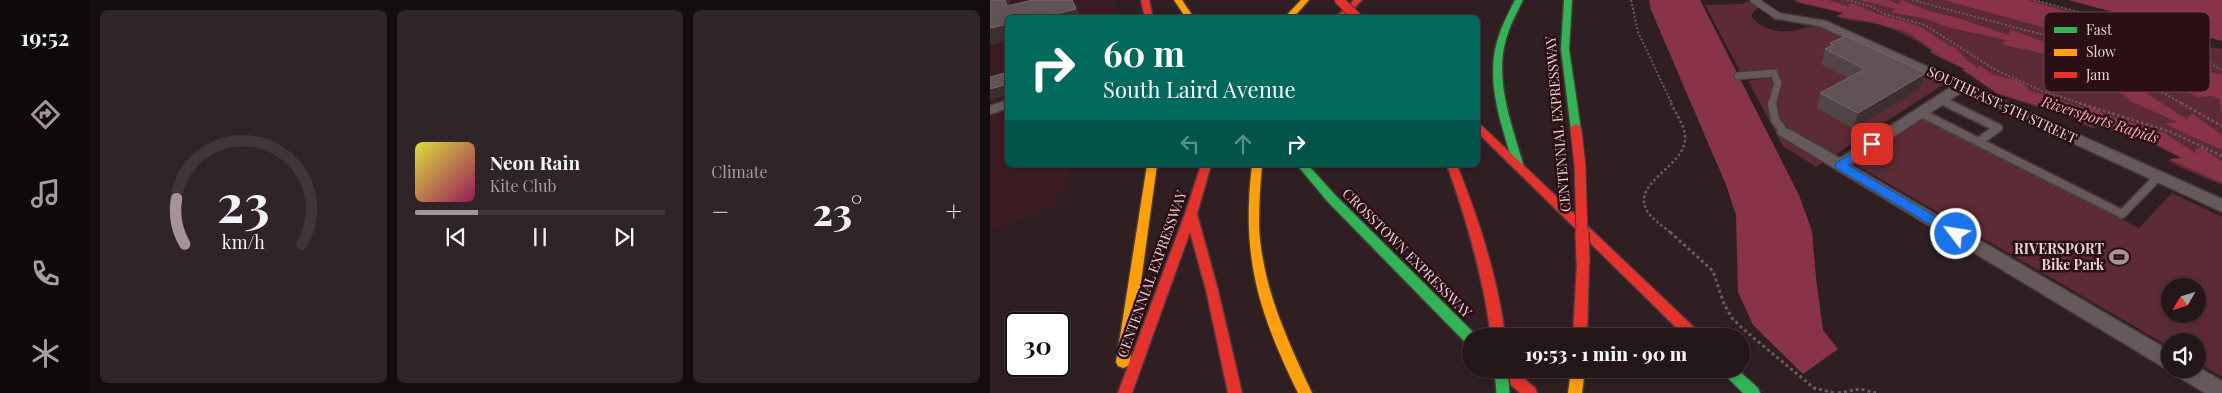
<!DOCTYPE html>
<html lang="en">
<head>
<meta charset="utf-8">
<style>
	:root { --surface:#23171a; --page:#2f2427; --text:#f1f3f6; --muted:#a39fa2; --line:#403639; --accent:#a59395 }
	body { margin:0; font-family:"Playfair Display",serif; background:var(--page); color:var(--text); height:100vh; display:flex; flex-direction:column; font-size:19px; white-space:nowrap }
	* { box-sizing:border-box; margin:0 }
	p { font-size:16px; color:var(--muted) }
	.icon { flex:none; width:28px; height:28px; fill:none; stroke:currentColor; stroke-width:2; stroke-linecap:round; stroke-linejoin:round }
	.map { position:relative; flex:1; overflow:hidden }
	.side { display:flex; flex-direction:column; gap:10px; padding:10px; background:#130d0e; width:900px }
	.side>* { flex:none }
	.hud { position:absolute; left:15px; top:15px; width:475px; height:152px; border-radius:8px; box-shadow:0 2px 8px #0003,0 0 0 1px var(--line); background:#00695c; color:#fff; overflow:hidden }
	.needle { width:32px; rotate:231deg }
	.tools { position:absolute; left:1171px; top:278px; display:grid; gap:10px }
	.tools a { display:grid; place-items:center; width:45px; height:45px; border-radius:50%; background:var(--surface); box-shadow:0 2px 8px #0003,0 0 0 1px var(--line); font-size:25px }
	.speed { position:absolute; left:15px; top:312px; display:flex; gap:10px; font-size:25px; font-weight:700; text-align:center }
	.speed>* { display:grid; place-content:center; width:65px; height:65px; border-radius:50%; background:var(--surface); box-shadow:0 2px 8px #0003,0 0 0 1px var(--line); line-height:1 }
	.speed .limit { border:2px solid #111; border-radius:8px; background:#fff; color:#111 }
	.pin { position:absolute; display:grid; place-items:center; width:42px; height:42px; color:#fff; margin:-21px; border-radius:10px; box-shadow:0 2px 8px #0006 }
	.me { position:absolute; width:55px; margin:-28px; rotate:301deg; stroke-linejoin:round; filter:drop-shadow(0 0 4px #0008) }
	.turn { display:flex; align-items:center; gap:18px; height:105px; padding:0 15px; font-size:22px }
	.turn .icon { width:65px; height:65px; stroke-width:2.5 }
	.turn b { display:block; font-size:35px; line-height:42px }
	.lanes { display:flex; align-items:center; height:48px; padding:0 15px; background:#0003; justify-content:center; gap:25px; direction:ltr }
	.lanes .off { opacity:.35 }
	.big { font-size:38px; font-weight:800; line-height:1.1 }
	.side .widget { flex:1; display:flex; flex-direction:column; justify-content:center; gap:8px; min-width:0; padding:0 18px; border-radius:8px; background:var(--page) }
	.side .dial { align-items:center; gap:0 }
	.dial svg { height:130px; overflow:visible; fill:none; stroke:var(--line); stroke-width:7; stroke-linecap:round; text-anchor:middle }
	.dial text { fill:var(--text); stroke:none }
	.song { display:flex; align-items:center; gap:15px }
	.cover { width:60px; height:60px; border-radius:8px; background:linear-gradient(135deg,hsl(60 70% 55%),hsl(330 70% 35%)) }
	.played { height:5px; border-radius:2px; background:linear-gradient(90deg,var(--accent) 25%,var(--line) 25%) }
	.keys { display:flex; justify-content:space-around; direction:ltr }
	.heat { display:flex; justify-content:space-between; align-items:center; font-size:28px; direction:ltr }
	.side .tiles { flex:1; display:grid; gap:10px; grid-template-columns:repeat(3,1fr) }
	.trip { position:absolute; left:472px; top:328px; width:288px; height:50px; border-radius:25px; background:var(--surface); box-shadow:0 2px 8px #0003,0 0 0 1px var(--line); font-weight:800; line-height:50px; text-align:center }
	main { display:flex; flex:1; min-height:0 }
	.tab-bar { display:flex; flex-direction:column; width:90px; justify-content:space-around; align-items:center; background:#0e090a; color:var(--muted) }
	.tab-bar .icon { width:35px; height:35px }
	.tab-bar .selected { color:var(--accent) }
	.tab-bar b { font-size:22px; color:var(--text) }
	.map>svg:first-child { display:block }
</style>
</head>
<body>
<main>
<nav class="tab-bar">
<b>19:52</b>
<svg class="icon selected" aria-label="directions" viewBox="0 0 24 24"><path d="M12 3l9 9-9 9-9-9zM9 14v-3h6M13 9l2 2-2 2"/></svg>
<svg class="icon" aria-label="music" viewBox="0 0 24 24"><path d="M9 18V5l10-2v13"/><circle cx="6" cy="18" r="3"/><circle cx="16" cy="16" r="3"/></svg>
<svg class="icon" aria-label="phone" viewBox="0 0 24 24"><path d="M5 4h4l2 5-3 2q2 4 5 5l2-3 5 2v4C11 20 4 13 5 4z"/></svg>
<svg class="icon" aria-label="climate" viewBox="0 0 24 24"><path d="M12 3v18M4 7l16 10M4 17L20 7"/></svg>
</nav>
<section class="side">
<div class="tiles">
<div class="widget dial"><svg viewBox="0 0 100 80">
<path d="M14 69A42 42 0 1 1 86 69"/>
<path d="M14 69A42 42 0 0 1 9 41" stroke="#a59395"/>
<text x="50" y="56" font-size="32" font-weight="700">23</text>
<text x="50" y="72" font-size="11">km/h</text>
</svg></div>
<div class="widget">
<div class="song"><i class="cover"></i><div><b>Neon Rain</b><p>Kite Club</p></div></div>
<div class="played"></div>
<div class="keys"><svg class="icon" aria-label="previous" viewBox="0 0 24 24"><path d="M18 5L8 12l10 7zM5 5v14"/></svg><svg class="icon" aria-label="pause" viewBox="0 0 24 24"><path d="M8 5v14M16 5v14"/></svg><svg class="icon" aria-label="next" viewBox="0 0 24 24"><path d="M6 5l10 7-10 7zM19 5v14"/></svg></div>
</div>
<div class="widget"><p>Climate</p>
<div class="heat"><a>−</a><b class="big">23°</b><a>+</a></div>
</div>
</div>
</section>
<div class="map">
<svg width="1232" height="393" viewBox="0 0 1232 393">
	<rect width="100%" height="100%" fill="#2f1f22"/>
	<path fill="#3c1c23" d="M0,0H126V17L18,18V165H82L64,207L0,230Z"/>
	<path fill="#5c2b36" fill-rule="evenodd" d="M803,0H1044L1098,15L1127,31L1137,34L1232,49V185L1189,167L1178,160L1192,159L1165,145L1109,127L1102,128L1086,122L1091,121L1007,94L972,70H976L944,55L940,52L942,51C923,38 905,28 881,23C870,21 858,21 847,17L852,13L809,3Z
		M758,1L769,6L761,15C768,28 787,33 801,31C812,30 820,24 833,27L954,84L826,167L793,146L758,81L776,78L771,71H750L715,5L752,4Z
		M933,119L1149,228L1182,193L1232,217V377L1208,363V341H1180V347L865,164ZM1180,286H1208V314H1180Z"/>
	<path fill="#893348" d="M659,0H710L809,195L822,231L826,278L833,330L848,349L813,374L763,325L748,292L746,215L736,185L661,10Z
		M806,0H838L860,7L858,5L861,3L888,14L929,26L960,46L966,48L978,61L988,68L989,65C994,68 1001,74 1007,76C1019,79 1032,79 1039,90L1096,109L1094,105L1109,110L1113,114L1175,133L1206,154L1205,150L1211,147L1232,162V183L1179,159L1192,158L1166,144L1109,126H1102L1087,121L1092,120L1007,93L972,69L977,70L943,53L940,51L943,50L917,32L882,22L847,16L854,13L809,2Z
		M870,0H899L910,5L909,2L912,0L939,11L968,18L1021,36L1019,33L1021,30L1075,49L1093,59V56L1103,61L1104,65L1131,80L1138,81L1198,120L1197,117L1203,114L1232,135V150L1175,124L1187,122L1138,100L1140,99L1089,69L1082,68L1072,62H1077C1056,51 1034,51 1012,44L1017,40L961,28L933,18L900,12L906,9Z
		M945,0H1037L1099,18L1116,27L1115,31L1119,32L1117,35L1208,60L1221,67L1222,73L1232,74V115L1229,99L1223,96L1207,97L1176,81L1178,77L1163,74L1125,53H1118L1088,37L954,0Z
		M1078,0H1232V41Z"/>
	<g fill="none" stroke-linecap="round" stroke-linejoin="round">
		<defs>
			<path id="lane-far1" d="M764,0L788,16
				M748,76L784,73L788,83L782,104
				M951,100L959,104"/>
			<path id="lane" d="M782,103L785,120L794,132
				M957,103L1008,128L988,142
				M0,110L18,104
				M931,113L1132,214L1168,177"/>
			<path id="street" d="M788,13L836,21L1232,199V212L972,92L861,165L1180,351V369L1208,367L1232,381V393H1215L1185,375L1182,369L1173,367L789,135L787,132L789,129H799L850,158L961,87L829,26L784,18L782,16Z"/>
			<path id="fast" d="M525,0H533C526,14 519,27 515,43C505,84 523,128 534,167L529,170L524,167C513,128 495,84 507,42C511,27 518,14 525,0Z
				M574,0H582L579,49L591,130L586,133L581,130L571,49Z
				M307,165H318L346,196L486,335L487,336H481V345L476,343L338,202Z
				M731,369H747L768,388L770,393H753L733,373Z"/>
			<path id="slow" d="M184,0H192L204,18H196Z
				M311,0H319L303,18H294Z
				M157,165H167L140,362L138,366L133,368L128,366L126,362Z
				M262,165H272C270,185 269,206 269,226C272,287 297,339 322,393H308C268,311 251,257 262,165Z
				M581,369H595L592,393H578Z"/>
			<path id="jam" d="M151,0H159L163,18H155Z
				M364,0H372L354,18H345Z
				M488,125L492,126L709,332L711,336H695L488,133Z
				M211,165H221L207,214L228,290L252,393H238L216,290L200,232L142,393H128L195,214Z
				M457,165H467C489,220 508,277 515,336H501C493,277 477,221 457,165Z
				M593,257L597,259L599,262L597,336H583L587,262L589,259Z
				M506,369H523L545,388L547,393H530L508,373Z"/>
		</defs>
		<use href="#lane-far1" stroke="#473a3c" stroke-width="9"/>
		<use href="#lane" stroke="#473a3c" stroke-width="11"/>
		<use href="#street" stroke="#473a3c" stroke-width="3"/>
		<use href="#fast" stroke="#473a3c" stroke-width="3"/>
		<use href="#slow" stroke="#473a3c" stroke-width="3"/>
		<use href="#jam" stroke="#473a3c" stroke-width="3"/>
		<path stroke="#695c5e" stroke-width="2" stroke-dasharray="2 2" stroke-linecap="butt" d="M641,0L648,32L682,104
			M857,0L883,7L894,14L935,25L1004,69L1052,91L1093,104
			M922,0L1084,43L1193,104
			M1044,0L1097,14L1128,33L1199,52L1232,70"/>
		<path stroke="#695c5e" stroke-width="2.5" stroke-dasharray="2.5 2.5" stroke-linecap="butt" d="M681,103C685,112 694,125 695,135C698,166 643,180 656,209C660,218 674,227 681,233
			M1089,103L1181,132L1232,156
			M1191,103L1232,126"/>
		<path stroke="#695c5e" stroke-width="3" stroke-dasharray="3 3" stroke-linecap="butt" d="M680,232L723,271L734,304L742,318L753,329L824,388L845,393
			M848,393L870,389L886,393"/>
		<use href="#lane-far1" stroke="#66595b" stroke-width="7"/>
		<use href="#lane" stroke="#66595b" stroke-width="8"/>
		<use href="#street" fill="#66595b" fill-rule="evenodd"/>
		<use href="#fast" fill="#30b455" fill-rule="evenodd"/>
		<use href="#slow" fill="#ff9f0a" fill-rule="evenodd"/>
		<use href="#jam" fill="#e5322d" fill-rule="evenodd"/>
		<defs>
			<path id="fast-bridge" d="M511,369L513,393"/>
			<path id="jam-bridge-far2" d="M349,0L368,18"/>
			<path id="jam-bridge-far1" d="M586,130L590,166L592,233"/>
			<path id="jam-bridge" d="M592,232L593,262"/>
		</defs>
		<use href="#fast-bridge" stroke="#473a3c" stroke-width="16" stroke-linecap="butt"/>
		<use href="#jam-bridge-far2" stroke="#473a3c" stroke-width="11" stroke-linecap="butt"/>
		<use href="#jam-bridge-far1" stroke="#473a3c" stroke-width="13" stroke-linecap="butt"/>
		<use href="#jam-bridge" stroke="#473a3c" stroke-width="16" stroke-linecap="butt"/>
		<use href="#fast-bridge" stroke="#30b455" stroke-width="13"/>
		<use href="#jam-bridge-far2" stroke="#e5322d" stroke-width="9"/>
		<use href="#jam-bridge-far1" stroke="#e5322d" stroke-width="11"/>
		<use href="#jam-bridge" stroke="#e5322d" stroke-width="13"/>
	</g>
	<path fill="#514446" d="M840,43L930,89L863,129L827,108L830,93L858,78L831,64L835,49L840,47Z"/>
	<path fill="#3d2f31" d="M15,0H19L25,18L17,6Z
		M82,0L86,6L91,18H50Z
		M18,24V41L2,45L0,42V28Z
		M936,73L930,89L863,129L868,113Z
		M18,84V95L0,100V89Z"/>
	<path fill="#615355" stroke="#766769" d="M0,0H15L17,6L43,0H82L86,9L50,18H18V24L0,28Z
		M856,36L936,73L868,113L830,93L875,69L835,49L843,45L840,43Z
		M18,72V84L0,89V77Z"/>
	<path fill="#1a73e8" stroke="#114b97" d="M882,141L886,142V147L858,165L970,231L972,234L970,237H961L846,168L845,165L846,163Z"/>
	<defs>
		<symbol id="stadium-bare" viewBox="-9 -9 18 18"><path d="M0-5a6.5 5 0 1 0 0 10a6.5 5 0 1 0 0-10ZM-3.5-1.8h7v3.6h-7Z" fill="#a59395" stroke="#2b0f15" stroke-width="2.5" paint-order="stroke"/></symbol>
	</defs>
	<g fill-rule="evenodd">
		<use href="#stadium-bare" x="1115" y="243" width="28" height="28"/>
	</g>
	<g text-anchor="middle" stroke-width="5" stroke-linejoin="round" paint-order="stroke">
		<g font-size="14" fill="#e5d1d3" stroke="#2b0f15">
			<text transform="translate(1012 105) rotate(25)" y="5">SOUTHEAST 5TH STREET</text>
			<text transform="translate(568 124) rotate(-95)" y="5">CENTENNIAL EXPRESSWAY</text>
			<text transform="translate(417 253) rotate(45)" y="5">CROSSTOWN EXPRESSWAY</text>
			<text transform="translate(162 274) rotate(-70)" y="5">CENTENNIAL EXPRESSWAY</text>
		</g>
		<g font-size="14" font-weight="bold" fill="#e5d1d3" stroke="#2b0f15" text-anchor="end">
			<text x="1114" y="254">RIVERSPORT<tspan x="1114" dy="16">Bike Park</tspan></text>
		</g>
		<g font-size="15" font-style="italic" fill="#f5a7b5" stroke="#2b0f15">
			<text transform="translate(1110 120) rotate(18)" y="5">Riversports Rapids</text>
		</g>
	</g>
	<rect x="1054" y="12" width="166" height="80" rx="8" fill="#2b0f15" stroke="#63494e" stroke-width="1"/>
	<rect x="1064" y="27" width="23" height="6" fill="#30b455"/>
	<rect x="1064" y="49" width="23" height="7" fill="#ff9f0a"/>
	<rect x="1064" y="72" width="23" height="6" fill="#e5322d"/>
	<g font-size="14" fill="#e5d1d3">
		<text x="1096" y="35">Fast</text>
		<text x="1096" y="57">Slow</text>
		<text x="1096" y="80">Jam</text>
	</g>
</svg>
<div class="tools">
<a><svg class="needle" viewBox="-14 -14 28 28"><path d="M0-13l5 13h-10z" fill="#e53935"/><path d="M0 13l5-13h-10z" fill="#a39fa2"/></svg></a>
<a><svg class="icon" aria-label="sound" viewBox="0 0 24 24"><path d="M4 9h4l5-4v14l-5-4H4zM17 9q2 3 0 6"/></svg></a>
</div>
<div class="speed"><div class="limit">30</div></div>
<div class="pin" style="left:882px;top:144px;background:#d93025"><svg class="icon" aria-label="arrive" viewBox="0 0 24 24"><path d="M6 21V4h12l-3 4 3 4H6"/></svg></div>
<svg class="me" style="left:966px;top:234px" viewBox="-20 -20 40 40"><circle r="17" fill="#1a73e8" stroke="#fff" stroke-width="3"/><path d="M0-11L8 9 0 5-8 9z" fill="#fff"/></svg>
<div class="trip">19:53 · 1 min · 90 m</div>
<div class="hud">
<div class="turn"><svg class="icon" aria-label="right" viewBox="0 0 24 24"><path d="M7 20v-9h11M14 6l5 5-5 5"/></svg><div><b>60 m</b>South Laird Avenue</div></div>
<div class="lanes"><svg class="icon off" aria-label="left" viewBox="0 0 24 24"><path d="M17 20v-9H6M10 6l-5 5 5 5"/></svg><svg class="icon off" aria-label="ahead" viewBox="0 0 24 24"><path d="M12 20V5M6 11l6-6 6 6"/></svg><svg class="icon" aria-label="right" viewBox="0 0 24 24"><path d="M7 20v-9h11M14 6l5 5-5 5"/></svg></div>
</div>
</div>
</main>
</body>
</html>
